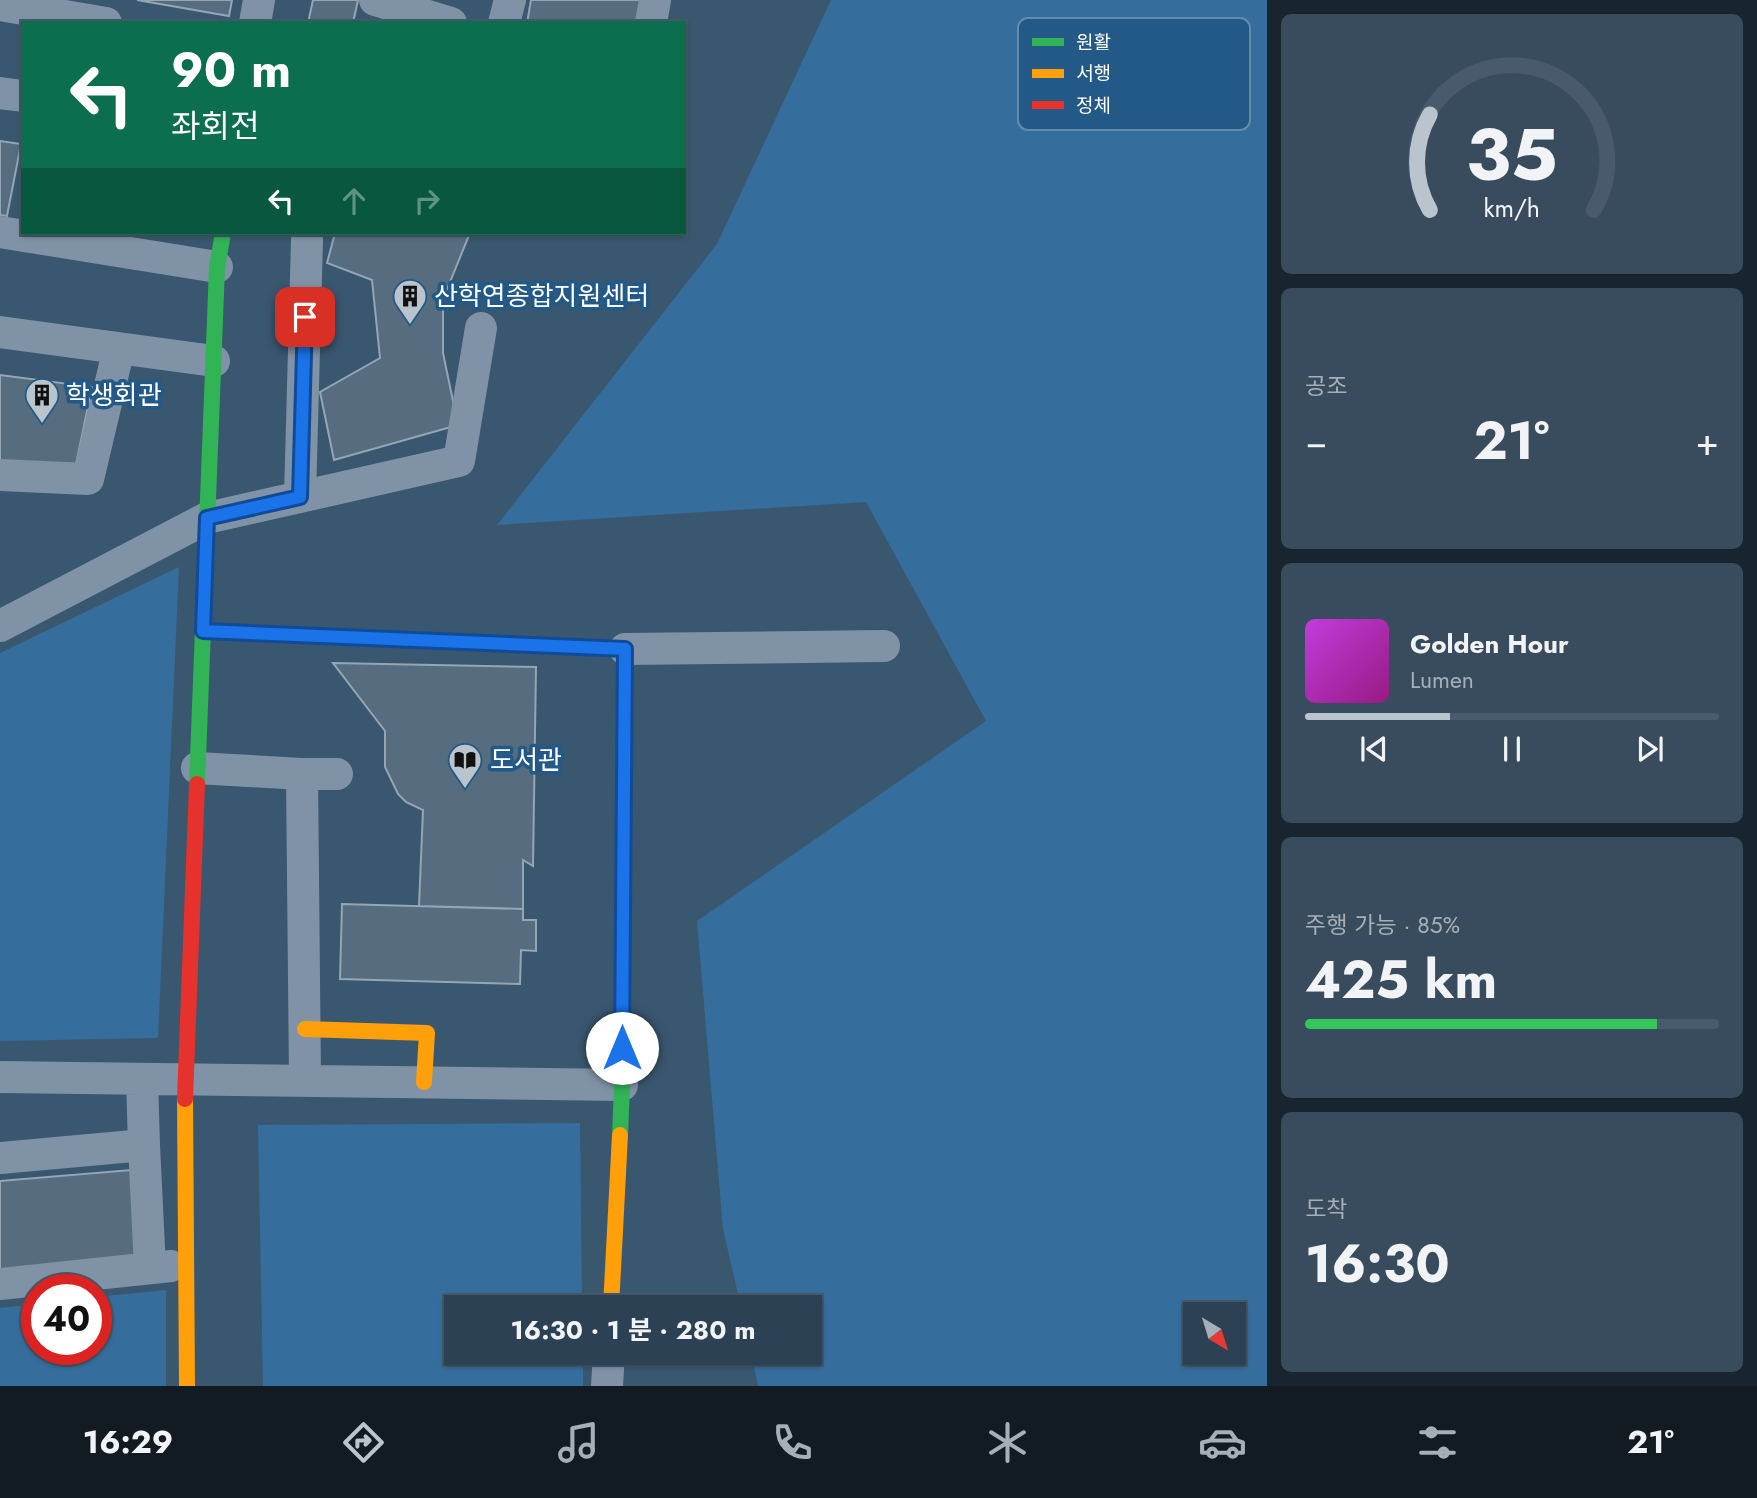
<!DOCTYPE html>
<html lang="ko">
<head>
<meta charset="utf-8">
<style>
	:root { --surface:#2c4154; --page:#384c5e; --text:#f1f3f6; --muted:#a6afb8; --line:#485a6b; --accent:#bac4cd }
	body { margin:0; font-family:Jost,"Noto Sans KR",sans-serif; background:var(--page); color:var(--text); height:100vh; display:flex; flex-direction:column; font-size:26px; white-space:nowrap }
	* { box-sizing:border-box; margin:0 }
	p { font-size:23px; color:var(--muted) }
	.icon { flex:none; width:38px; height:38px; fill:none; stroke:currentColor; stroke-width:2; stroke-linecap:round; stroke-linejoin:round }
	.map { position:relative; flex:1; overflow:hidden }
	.panel { display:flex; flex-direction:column; gap:14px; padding:14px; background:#18242e; width:490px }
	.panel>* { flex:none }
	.top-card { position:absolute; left:21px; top:21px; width:665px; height:214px; border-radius:0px; box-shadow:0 2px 5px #0004,0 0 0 2px var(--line); background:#0b6e4f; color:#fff; overflow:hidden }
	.needle { width:46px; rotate:142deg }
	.controls { position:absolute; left:1183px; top:1302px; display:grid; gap:14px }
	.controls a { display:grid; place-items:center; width:63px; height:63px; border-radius:0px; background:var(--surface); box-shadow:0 2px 5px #0004,0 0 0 2px var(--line); font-size:35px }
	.speed { position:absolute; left:21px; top:1274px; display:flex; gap:14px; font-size:35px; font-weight:700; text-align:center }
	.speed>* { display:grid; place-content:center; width:91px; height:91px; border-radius:50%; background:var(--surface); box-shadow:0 2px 5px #0004,0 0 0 2px var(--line); line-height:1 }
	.speed .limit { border:10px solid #d22; background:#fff; color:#111 }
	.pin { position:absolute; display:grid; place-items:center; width:60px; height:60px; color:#fff; margin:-30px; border-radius:14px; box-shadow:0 4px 10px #0006 }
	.me { position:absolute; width:77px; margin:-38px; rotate:0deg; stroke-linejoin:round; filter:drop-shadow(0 0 5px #0008) }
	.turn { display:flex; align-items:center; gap:24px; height:147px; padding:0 35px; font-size:32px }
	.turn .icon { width:91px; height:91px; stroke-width:2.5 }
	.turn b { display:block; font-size:49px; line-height:60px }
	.lanes { display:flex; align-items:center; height:66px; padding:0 35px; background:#0003; justify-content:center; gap:35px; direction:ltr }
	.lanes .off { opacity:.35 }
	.big { font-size:52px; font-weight:700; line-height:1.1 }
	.panel .tile { flex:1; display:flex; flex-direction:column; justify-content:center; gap:10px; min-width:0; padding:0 24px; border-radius:10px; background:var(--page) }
	.panel .dial { align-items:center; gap:0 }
	.dial svg { height:182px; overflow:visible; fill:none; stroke:var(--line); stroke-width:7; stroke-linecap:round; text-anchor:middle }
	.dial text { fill:var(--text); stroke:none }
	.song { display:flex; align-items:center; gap:21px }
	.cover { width:84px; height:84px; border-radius:10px; background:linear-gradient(135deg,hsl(290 70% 55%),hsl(310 70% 35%)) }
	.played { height:7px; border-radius:4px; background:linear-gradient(90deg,var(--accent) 35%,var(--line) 35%) }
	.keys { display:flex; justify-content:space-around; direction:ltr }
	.heat { display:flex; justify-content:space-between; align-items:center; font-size:38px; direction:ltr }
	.charge { height:10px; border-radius:5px; background:linear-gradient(90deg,#34c759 85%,var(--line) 0) }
	.trip { position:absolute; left:444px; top:1295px; width:378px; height:70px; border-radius:0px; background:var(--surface); box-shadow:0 2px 5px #0004,0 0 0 2px var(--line); font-weight:700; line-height:70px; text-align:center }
	.tabs { display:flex; height:112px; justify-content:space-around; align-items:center; background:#121a22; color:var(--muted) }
	.tabs .icon { width:49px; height:49px }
	.tabs .current { color:var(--accent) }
	.tabs b { font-size:32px; color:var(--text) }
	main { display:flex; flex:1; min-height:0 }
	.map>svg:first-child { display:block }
</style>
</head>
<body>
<main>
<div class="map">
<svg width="1267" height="1386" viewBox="0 0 1267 1386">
	<rect width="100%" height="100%" fill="#3a5770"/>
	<path fill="#356e9c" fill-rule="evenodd" d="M831,0H1267V1386H758L751,1353H810V1307H741L723,1229L697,921L986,721L866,502L497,525L717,244ZM1234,1314V1353H1195V1314Z
		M179,567L158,1038L0,1041V653Z
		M580,1123L582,1307H457V1353H583V1386H263L258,1125Z
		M166,1290V1386H0V1308L37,1304V1349H96V1297Z"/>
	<path fill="#566d80" stroke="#94a5b4" stroke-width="2" d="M137,0H232L229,16Z
		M313,0H358L353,23H308Z
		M531,0H645L641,23H527Z
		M0,141L21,144L7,216L0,215Z
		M335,233H470L443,299V353L458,425L334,460L320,392L380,358L372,280L327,263Z
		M0,375L92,387L75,469L0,463Z
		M333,663L536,667L533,866L523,860V909L419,906L423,810L406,802L398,794L385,767V731Z
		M342,904L523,909V920H536V951L521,950L520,984L340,979Z
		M131,1170L139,1255L0,1270V1181Z"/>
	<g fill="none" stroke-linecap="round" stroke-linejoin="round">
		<path stroke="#8093a6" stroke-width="32" d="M375,0L451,23
			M0,5L106,23
			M255,23L259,0
			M504,23L510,0
			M651,23L655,0
			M0,93L23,96
			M0,232L217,267
			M0,332L214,361
			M0,475L88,479L119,348
			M300,497L307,240
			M0,626L207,518L459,461L481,328
			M625,649L884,646
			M197,768L302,774L305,1080
			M302,774H337
			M0,1077L622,1085
			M142,1079L144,1145
			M0,1158L144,1145L150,1268
			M0,1284L171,1266
			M607,1386L609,1353"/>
		<path stroke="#30b455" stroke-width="16" d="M529,645L625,649L622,1085L620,1135
			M197,784L217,267L223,233"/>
		<path stroke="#ff9f0a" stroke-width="16" d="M203,631L529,645
			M305,1029L427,1033L424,1082
			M185,1099L187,1386
			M611,1307L620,1135"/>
		<path stroke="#e5322d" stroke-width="16" d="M185,1099L197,784"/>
	</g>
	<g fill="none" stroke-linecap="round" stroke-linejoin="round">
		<defs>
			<path id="route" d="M305,317L300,497L207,518L203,631L625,649L622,1048"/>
		</defs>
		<use href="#route" stroke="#114b97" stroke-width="18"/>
		<use href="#route" stroke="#1a73e8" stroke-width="12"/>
	</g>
	<defs>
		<symbol id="building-pin" viewBox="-11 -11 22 30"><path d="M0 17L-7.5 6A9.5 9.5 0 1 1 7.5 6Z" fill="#bac4cd" stroke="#235987"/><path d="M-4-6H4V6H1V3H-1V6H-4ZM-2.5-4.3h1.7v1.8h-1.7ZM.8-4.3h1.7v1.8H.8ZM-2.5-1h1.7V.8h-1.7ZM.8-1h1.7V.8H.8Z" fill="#111"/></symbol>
		<symbol id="library-pin" viewBox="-11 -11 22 30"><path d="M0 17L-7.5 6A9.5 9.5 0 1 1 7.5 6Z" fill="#bac4cd" stroke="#235987"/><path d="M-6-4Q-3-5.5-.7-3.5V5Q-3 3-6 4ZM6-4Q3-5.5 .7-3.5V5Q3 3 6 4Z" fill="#111"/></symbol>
	</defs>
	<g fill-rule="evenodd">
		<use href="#building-pin" x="391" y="277" width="38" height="52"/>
		<use href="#building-pin" x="23" y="376" width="38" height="52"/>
		<use href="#library-pin" x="446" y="741" width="38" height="52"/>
	</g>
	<g text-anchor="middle" stroke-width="7" stroke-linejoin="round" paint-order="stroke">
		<g font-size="26" fill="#fff" stroke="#235987" text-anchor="start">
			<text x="434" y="305">산학연종합지원센터</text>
			<text x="66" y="404">학생회관</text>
			<text x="490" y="769">도서관</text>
		</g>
	</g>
	<rect x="1018" y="18" width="232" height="112" rx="10" fill="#235987" stroke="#658bab" stroke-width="2"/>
	<rect x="1032" y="38" width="32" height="8" fill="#30b455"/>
	<rect x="1032" y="69" width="32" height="9" fill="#ff9f0a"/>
	<rect x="1032" y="101" width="32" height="8" fill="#e5322d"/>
	<g font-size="19" fill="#fff">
		<text x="1076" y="49">원활</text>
		<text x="1076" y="80">서행</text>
		<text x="1076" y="112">정체</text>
	</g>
</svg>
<div class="controls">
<a><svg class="needle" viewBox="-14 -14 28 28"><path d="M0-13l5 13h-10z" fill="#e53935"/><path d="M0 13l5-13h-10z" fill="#a6afb8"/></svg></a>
</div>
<div class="speed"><div class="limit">40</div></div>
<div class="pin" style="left:305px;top:317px;background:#d93025"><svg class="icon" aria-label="arrive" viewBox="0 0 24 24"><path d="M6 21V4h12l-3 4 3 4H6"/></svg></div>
<svg class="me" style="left:622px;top:1048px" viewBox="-20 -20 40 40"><circle r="19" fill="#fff"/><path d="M0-13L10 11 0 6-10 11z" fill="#1a73e8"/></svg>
<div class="trip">16:30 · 1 분 · 280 m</div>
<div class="top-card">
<div class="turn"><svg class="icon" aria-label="left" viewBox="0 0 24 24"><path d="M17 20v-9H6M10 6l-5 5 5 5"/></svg><div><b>90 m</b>좌회전</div></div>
<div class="lanes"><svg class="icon" aria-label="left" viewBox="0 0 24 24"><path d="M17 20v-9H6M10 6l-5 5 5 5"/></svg><svg class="icon off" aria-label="ahead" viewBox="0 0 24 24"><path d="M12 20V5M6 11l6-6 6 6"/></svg><svg class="icon off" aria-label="right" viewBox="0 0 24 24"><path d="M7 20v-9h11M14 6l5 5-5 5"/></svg></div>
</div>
</div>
<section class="panel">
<div class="tile dial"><svg viewBox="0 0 100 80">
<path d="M14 69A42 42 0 1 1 86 69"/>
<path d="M14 69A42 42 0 0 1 14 27" stroke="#bac4cd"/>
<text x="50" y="56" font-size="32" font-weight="700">35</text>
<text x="50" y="72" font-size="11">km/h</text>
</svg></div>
<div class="tile"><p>공조</p>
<div class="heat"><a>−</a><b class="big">21°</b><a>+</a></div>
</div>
<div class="tile">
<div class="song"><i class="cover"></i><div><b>Golden Hour</b><p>Lumen</p></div></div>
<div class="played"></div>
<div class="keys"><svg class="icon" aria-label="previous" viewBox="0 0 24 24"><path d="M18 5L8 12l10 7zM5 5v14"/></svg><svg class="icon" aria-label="pause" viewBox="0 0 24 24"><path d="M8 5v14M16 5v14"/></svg><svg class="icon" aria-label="next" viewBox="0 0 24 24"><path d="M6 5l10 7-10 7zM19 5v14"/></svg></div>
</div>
<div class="tile"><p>주행 가능 · 85%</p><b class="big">425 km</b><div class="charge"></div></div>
<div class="tile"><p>도착</p><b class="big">16:30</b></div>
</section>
</main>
<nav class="tabs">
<b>16:29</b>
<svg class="icon current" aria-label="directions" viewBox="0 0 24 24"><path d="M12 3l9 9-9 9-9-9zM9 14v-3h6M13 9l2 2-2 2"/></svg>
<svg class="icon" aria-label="music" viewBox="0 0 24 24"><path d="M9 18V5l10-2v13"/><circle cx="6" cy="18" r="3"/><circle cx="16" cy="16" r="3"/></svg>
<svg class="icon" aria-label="phone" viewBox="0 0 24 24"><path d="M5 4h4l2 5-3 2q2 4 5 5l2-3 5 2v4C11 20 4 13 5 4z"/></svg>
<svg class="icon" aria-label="climate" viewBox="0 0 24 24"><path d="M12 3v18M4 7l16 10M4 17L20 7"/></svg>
<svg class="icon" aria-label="car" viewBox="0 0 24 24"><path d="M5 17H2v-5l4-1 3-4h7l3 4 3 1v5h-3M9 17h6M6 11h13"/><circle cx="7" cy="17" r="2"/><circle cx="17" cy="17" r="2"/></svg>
<svg class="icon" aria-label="filters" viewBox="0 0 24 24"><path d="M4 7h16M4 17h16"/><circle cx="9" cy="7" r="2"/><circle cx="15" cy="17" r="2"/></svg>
<b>21°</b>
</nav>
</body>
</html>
